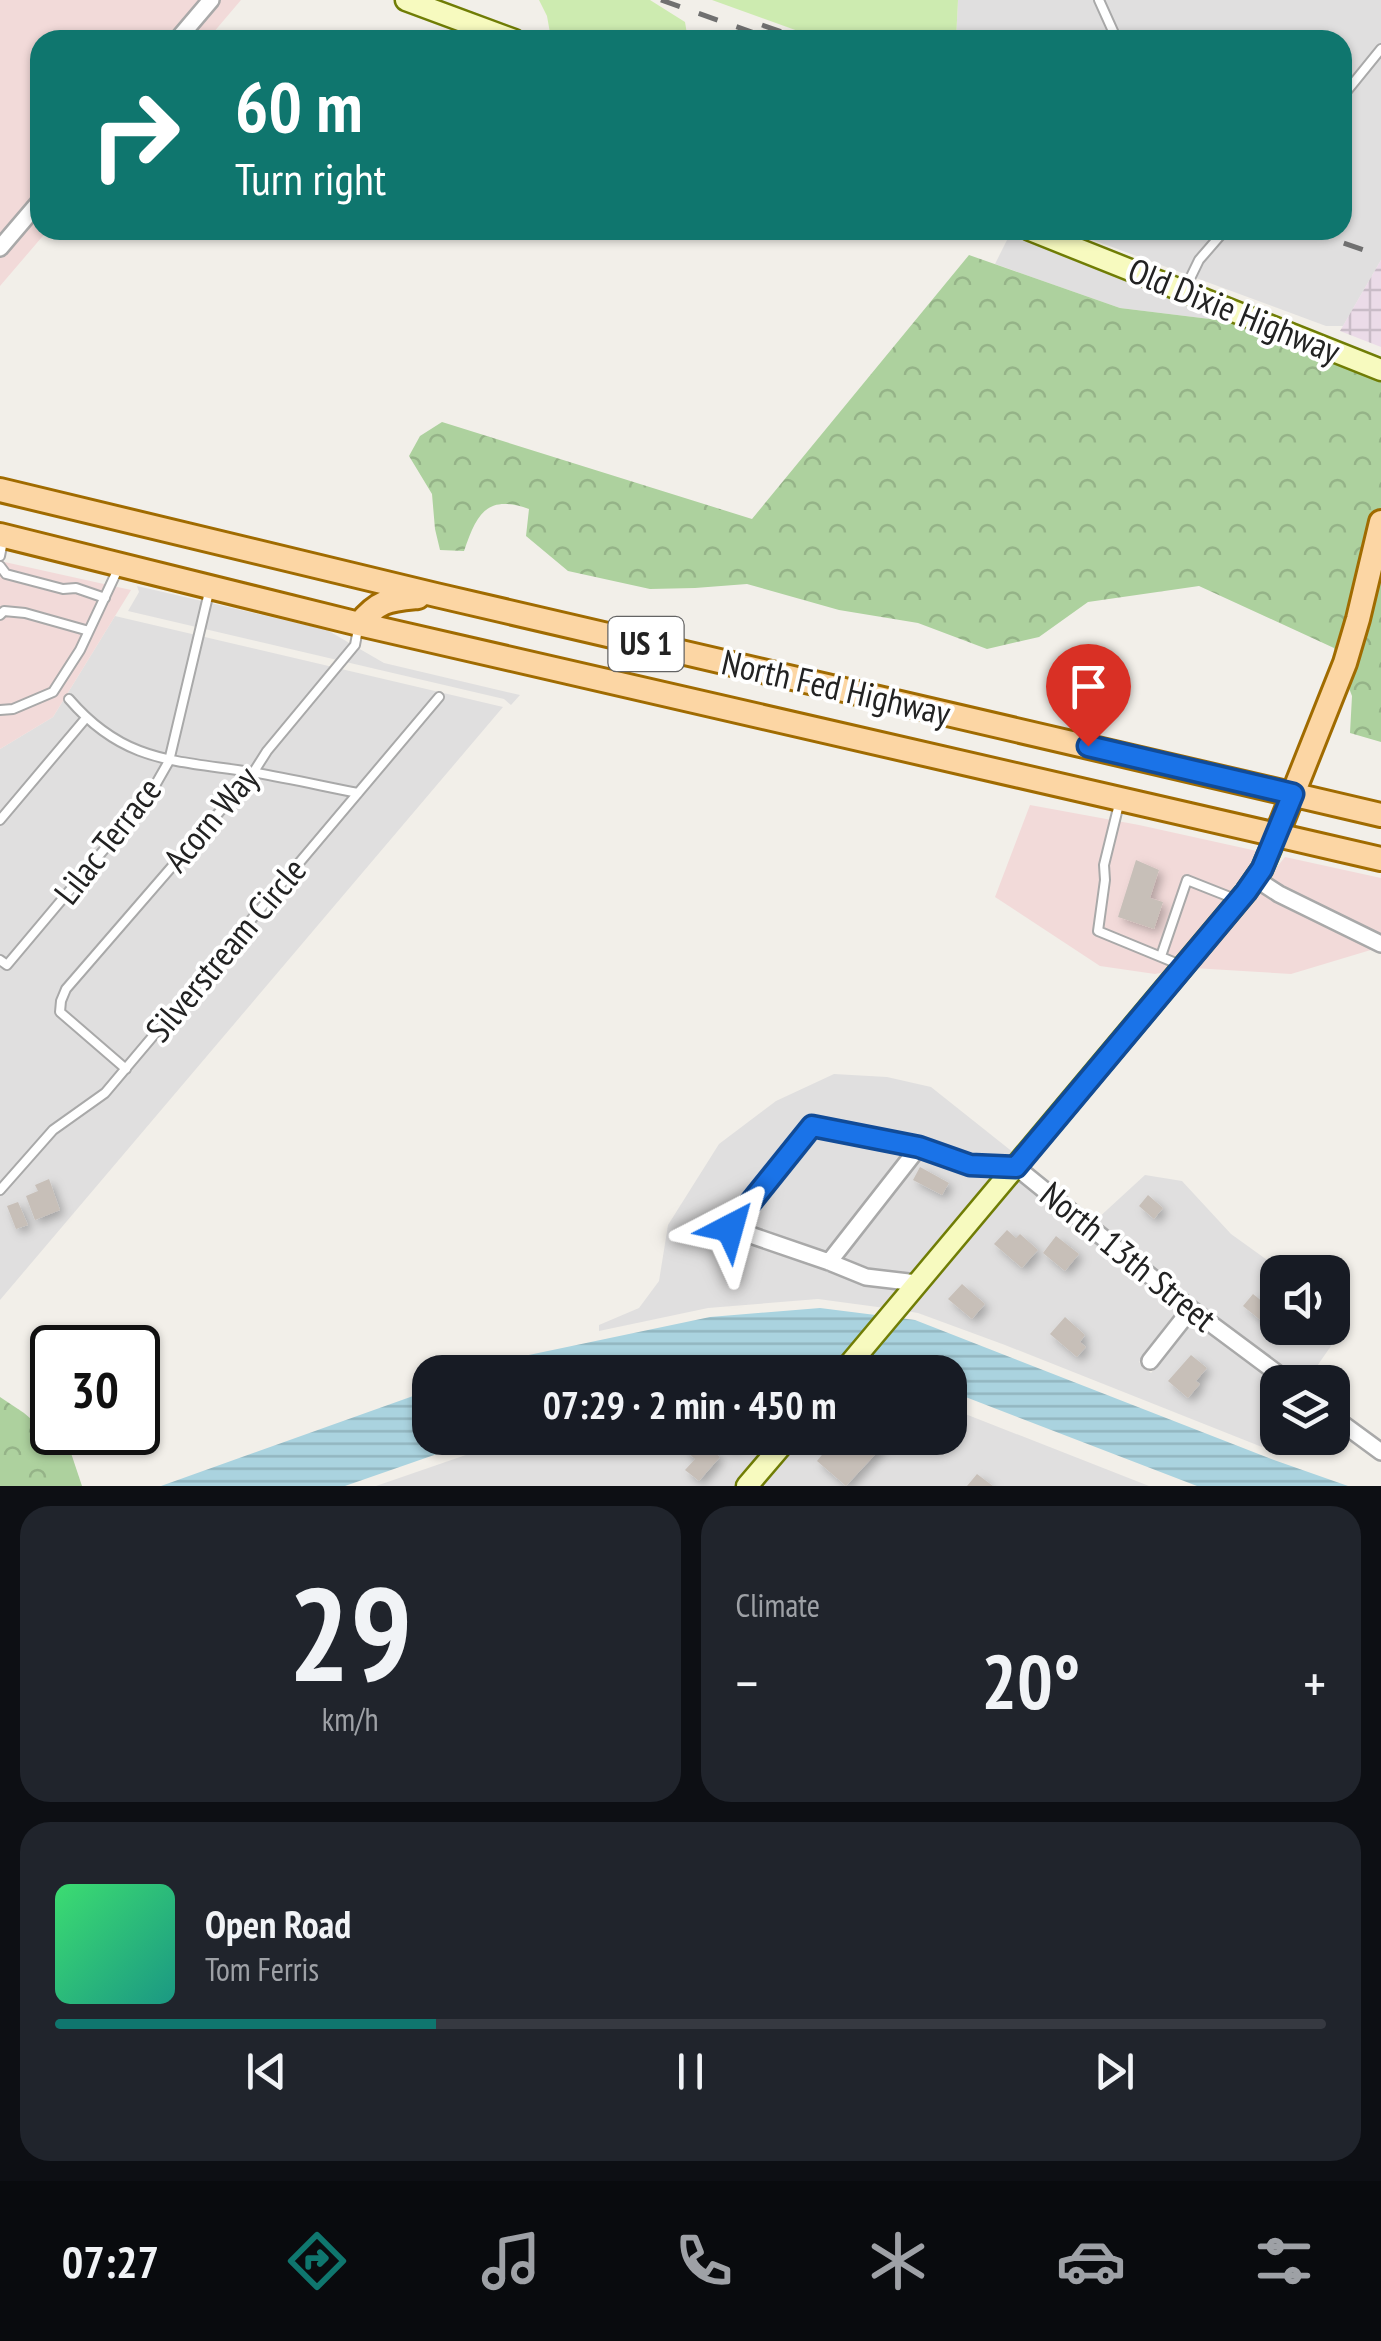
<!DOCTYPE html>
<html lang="en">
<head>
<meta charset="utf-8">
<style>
	:root { --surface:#171b24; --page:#20242c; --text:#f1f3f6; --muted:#9ea1a6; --line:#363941; --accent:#0f766e }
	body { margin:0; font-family:"PT Sans Narrow",sans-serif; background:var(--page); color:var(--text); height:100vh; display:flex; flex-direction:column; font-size:38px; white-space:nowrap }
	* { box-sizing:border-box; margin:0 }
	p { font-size:32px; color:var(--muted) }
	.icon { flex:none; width:55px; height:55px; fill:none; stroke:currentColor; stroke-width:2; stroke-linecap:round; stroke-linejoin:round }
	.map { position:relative; height:1486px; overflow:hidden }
	.side { display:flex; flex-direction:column; gap:20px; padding:20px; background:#0d0f14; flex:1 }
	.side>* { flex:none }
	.top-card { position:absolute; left:30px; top:30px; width:1322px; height:210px; border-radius:30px; box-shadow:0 2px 8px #0004; background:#0f766e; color:#fff; overflow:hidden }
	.fabs { position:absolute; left:1260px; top:1255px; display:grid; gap:20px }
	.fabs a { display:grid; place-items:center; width:90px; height:90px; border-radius:20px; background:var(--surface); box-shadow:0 2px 8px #0004; font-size:50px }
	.speed { position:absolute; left:30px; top:1325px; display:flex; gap:20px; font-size:50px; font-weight:700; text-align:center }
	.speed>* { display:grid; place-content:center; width:130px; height:130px; border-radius:50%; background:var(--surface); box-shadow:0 2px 8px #0004; line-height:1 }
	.speed .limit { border:5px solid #111; border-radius:15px; background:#fff; color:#111 }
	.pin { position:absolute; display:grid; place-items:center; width:85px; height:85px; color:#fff; margin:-102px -42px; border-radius:50% 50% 50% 0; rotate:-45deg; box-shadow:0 0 10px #0007 }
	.pin .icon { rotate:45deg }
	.me { position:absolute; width:110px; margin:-55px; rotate:39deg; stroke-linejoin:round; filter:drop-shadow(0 0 8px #0008) }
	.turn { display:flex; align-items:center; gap:35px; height:210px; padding:0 40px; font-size:45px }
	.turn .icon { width:130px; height:130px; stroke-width:2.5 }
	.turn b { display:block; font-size:70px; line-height:85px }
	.big { font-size:75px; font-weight:700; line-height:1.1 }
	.side .card { flex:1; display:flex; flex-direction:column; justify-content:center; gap:15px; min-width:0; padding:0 35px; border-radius:30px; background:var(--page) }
	.side .dial { align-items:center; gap:0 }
	.dial b { font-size:130px; line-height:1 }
	.song { display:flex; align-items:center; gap:30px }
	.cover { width:120px; height:120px; border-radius:15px; background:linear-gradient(135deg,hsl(140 70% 55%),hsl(170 70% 35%)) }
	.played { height:10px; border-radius:5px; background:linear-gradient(90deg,var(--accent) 30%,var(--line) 30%) }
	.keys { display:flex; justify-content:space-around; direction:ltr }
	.heat { display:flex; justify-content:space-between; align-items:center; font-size:55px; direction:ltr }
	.side .tiles { flex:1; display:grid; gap:20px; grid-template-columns:1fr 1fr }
	.card:last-child { grid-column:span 2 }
	.trip { position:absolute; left:412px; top:1355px; width:555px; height:100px; border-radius:30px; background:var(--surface); box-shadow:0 2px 8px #0004; font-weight:700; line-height:100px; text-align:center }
	.tabs { display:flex; height:160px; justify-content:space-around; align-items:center; background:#090b0e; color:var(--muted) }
	.tabs .icon { width:70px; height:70px }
	.tabs .selected { color:var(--accent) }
	.tabs b { font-size:45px; color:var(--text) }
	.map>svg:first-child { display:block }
</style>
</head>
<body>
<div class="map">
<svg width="1381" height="1486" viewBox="0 0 1381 1486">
	<defs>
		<pattern id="industrial-grid" width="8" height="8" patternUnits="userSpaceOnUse" patternTransform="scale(2.5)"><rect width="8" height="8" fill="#ebdbe8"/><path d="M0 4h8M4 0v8" fill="none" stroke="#c9bcc7"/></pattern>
		<pattern id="forest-crowns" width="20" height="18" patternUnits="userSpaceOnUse" patternTransform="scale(2.5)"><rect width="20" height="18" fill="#add19e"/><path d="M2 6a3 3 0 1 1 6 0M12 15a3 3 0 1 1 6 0" fill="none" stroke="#95b388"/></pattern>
		<pattern id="water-rules" width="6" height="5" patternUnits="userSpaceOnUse" patternTransform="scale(2.5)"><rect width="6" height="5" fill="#aad3df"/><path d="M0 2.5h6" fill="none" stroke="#92b5bf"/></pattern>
		<filter id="shadow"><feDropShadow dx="4.5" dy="4.5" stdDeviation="5" flood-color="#0004"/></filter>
	</defs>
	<rect width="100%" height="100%" fill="#f2efe9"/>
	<path fill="#e0dfdf" d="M958,0H1381V260L1343,326H1326L1066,230H1342V40H956Z
		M1012,230H1019L1170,285L1267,326L1120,308L995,264Z
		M137,586L327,630L384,663L520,695L511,705L504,699L128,611L139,592Z
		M115,616L503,707L0,1300V749L53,717Z
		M834,1074L887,1077L931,1087L1014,1153L1010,1158L970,1157L922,1140L917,1136L915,1138L814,1117L806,1120L723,1222L728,1235L826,1269L831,1273L833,1271L864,1284L900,1289L885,1308L818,1299L708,1308L599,1331V1325L639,1308L659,1281L668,1225L719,1144L776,1101Z
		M817,1135L904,1153L826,1252L744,1224Z
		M922,1157L967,1173L997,1174L912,1275L867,1269L843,1259Z
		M1028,1164L1096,1220L1145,1175L1182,1181L1231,1234L1284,1272H1278V1328H1332L1333,1308L1349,1320L1306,1382H1302L1196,1302L1026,1166Z
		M1016,1178L1179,1309L1139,1362L1151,1373L1193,1320L1277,1384V1424L1262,1447L1005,1345L918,1313L906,1311L921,1292H925V1287Z
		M950,1408L1149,1486H758L800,1438H950Z
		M515,1438H777L736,1486H376Z"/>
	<path fill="#f2dad9" d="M0,0H241L207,40H40V230H48L0,286Z
		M0,561L131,590L53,717L0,749Z
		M1030,805L1139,825L1266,853L1166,972L1155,974L1100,966L995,897Z
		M1285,857L1381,878V935L1268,878Z
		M1258,890L1275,900L1374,949L1291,974L1193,968Z"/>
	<path fill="url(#industrial-grid)" d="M1381,260V347L1340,331Z"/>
	<path fill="#cdebb0" d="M539,0H650L685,22L688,40C645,37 598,46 556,39L550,33L547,16Z
		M712,0H958L956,40H823Z"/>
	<path fill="url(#forest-crowns)" d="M969,255L1120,308L1267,326L1381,363V742L1350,733L1352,696L1334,648L1199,586L1088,602L1039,637L987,649L918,623L839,610L747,584L695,588L650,589L568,571L526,536L529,509C486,494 477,514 464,551L440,550L435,529L432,494L409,456L420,436L442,422L752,519Z
		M0,1397L24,1413L71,1453L82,1486H0Z"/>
	<path fill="url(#water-rules)" d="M820,1308L915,1320L1274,1460L1348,1486H1197L950,1391V1372H850L816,1366L755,1372H479L524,1356L710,1317Z
		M430,1390V1438H483L345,1486H161Z"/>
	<path fill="#c7bfb8" filter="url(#shadow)" d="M1136,860L1159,870L1150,898L1163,902L1154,929L1118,917Z
		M920,1167L949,1183L942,1195L913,1180Z
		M49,1179L60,1210L35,1220L26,1196L38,1191L35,1185Z
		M1148,1195L1163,1208L1154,1219L1139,1206Z
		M18,1202L28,1225L16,1229L7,1206Z
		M1007,1230L1016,1238L1020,1234L1038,1250L1022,1268L994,1244Z
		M1056,1236L1079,1254L1065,1271L1043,1253Z
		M962,1284L985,1304L972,1319L948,1299Z
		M1253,1294L1278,1314L1269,1327L1243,1306Z
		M1065,1317L1085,1335L1080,1342L1086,1347L1077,1357L1050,1334Z
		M1191,1355L1207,1368L1196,1381L1200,1384L1188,1398L1168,1381Z
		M696,1438L720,1457L699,1481L685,1470L695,1459L685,1450Z
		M718,1438H741L732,1449Z
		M854,1438H875L884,1445L846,1486L817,1461L830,1445L835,1450L844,1439L849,1443Z
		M977,1474L993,1486H967Z"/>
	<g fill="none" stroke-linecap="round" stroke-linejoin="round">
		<defs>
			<path id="lane" d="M1099,0L1117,40
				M1342,97L1381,49
				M1184,291L1199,260L1225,230
				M0,556L3,541
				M0,566L6,574L63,589L76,588L105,598
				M0,615L4,611L25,613L89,631
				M69,699C124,763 174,760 251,772C287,778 322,786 358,793
				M0,710L13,709L53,692L80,650L118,569
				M1119,804L1104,865L1105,880L1098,931L1183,966
				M0,820L86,718
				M1161,956L1187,880L1235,899
				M0,960L7,965L149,796L169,761L209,592
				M126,1069L60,1012L61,1001L66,989L253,773L267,751L355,645L358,629
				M0,1190L53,1130L105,1093L439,697"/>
			<path id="street" d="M177,40L211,0
				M0,248L40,201
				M1256,879L1279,894L1381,944
				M829,1262L919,1147
				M917,1283L866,1277L829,1262L730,1228L813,1126L919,1147L969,1165L1016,1167L1191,1309L1289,1382
				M1150,1361L1191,1309
				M1332,1416L1381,1452"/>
			<path id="secondary" d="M406,0L514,40
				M1030,230L1381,370
				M843,1372L1246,892L1262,869L1277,834
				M747,1486L788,1438"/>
			<path id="primary" d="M0,490L436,595L1381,815
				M0,535L359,624L1381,859
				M359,624C379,600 388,600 418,597
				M1277,834L1345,663L1358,619L1381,522"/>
		</defs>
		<use href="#lane" stroke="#a9a9a9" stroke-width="12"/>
		<use href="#street" stroke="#a9a9a9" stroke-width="20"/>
		<use href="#secondary" stroke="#707d05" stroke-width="25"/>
		<use href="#primary" stroke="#a06b00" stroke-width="28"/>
		<use href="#lane" stroke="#fff" stroke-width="8"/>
		<use href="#street" stroke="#fff" stroke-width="15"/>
		<use href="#secondary" stroke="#f7fabf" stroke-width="20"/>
		<use href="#primary" stroke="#fcd6a4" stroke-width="22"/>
		<path stroke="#707070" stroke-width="5" stroke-dasharray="20 20" stroke-linecap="butt" d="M661,0L774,40
			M762,25L805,40
			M1306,230L1381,256"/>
	</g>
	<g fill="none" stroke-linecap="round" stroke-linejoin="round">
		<defs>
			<path id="route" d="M730,1228L812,1126L919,1147L970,1165L1016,1167L1246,892L1262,869L1293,794L1088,746"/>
		</defs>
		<use href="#route" stroke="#114b97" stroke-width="25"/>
		<use href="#route" stroke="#1a73e8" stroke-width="18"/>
	</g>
	<g text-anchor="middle" stroke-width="8" stroke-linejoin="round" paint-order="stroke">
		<rect fill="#fff" stroke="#646464" stroke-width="2.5" x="608.5" y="617" width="75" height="54" rx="8"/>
		<g font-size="32" font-weight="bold" fill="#222">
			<text x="646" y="655">US 1</text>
		</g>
		<g font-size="35" fill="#222" stroke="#fff">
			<text transform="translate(1234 311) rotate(22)" y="12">Old Dixie Highway</text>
			<text transform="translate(836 688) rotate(13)" y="12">North Fed Highway</text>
			<text transform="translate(211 819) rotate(-50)" y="12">Acorn Way</text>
			<text transform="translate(108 841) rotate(-52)" y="12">Lilac Terrace</text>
			<text transform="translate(226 950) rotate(-50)" y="12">Silverstream Circle</text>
			<text transform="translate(1128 1257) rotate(39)" y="12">North 13th Street</text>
		</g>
	</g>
</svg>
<div class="fabs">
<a><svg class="icon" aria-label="sound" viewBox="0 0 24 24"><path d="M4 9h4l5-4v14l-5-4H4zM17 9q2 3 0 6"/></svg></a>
<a><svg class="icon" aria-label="layers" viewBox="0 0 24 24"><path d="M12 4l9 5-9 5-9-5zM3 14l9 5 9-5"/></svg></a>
</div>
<div class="speed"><div class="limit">30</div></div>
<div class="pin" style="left:1088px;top:746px;background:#d93025"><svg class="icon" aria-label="arrive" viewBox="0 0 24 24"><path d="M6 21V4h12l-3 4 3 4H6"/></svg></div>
<svg class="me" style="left:730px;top:1228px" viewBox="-20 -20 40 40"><path d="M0-17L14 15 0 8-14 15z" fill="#1a73e8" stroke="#fff" stroke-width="4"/></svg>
<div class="trip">07:29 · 2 min · 450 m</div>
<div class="top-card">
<div class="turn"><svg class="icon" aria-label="right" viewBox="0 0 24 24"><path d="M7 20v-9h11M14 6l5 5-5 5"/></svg><div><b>60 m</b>Turn right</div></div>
</div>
</div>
<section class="side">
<div class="tiles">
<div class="card dial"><b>29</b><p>km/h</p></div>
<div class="card"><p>Climate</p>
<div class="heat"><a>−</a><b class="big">20°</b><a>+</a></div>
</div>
<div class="card">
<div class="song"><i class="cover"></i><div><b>Open Road</b><p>Tom Ferris</p></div></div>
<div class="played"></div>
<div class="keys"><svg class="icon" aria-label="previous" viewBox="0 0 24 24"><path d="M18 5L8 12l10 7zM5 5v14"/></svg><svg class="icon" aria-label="pause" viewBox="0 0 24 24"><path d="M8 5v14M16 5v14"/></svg><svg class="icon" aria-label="next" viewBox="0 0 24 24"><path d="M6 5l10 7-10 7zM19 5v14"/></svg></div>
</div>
</div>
</section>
<nav class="tabs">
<b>07:27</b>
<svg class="icon selected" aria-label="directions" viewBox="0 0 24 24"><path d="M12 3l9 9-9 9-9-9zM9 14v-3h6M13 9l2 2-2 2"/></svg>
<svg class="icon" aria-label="music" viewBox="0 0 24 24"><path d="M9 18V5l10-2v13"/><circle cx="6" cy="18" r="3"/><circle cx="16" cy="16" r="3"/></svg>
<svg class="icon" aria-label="phone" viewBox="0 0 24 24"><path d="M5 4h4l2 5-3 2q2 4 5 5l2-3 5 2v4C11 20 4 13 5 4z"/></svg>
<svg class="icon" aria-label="climate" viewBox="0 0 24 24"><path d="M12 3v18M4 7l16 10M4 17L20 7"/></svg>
<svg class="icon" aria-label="car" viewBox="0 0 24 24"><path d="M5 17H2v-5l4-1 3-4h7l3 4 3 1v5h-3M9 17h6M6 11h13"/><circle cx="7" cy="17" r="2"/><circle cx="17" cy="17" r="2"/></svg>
<svg class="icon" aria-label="filters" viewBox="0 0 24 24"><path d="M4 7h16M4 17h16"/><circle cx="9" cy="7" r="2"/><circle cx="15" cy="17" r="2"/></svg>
</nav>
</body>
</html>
